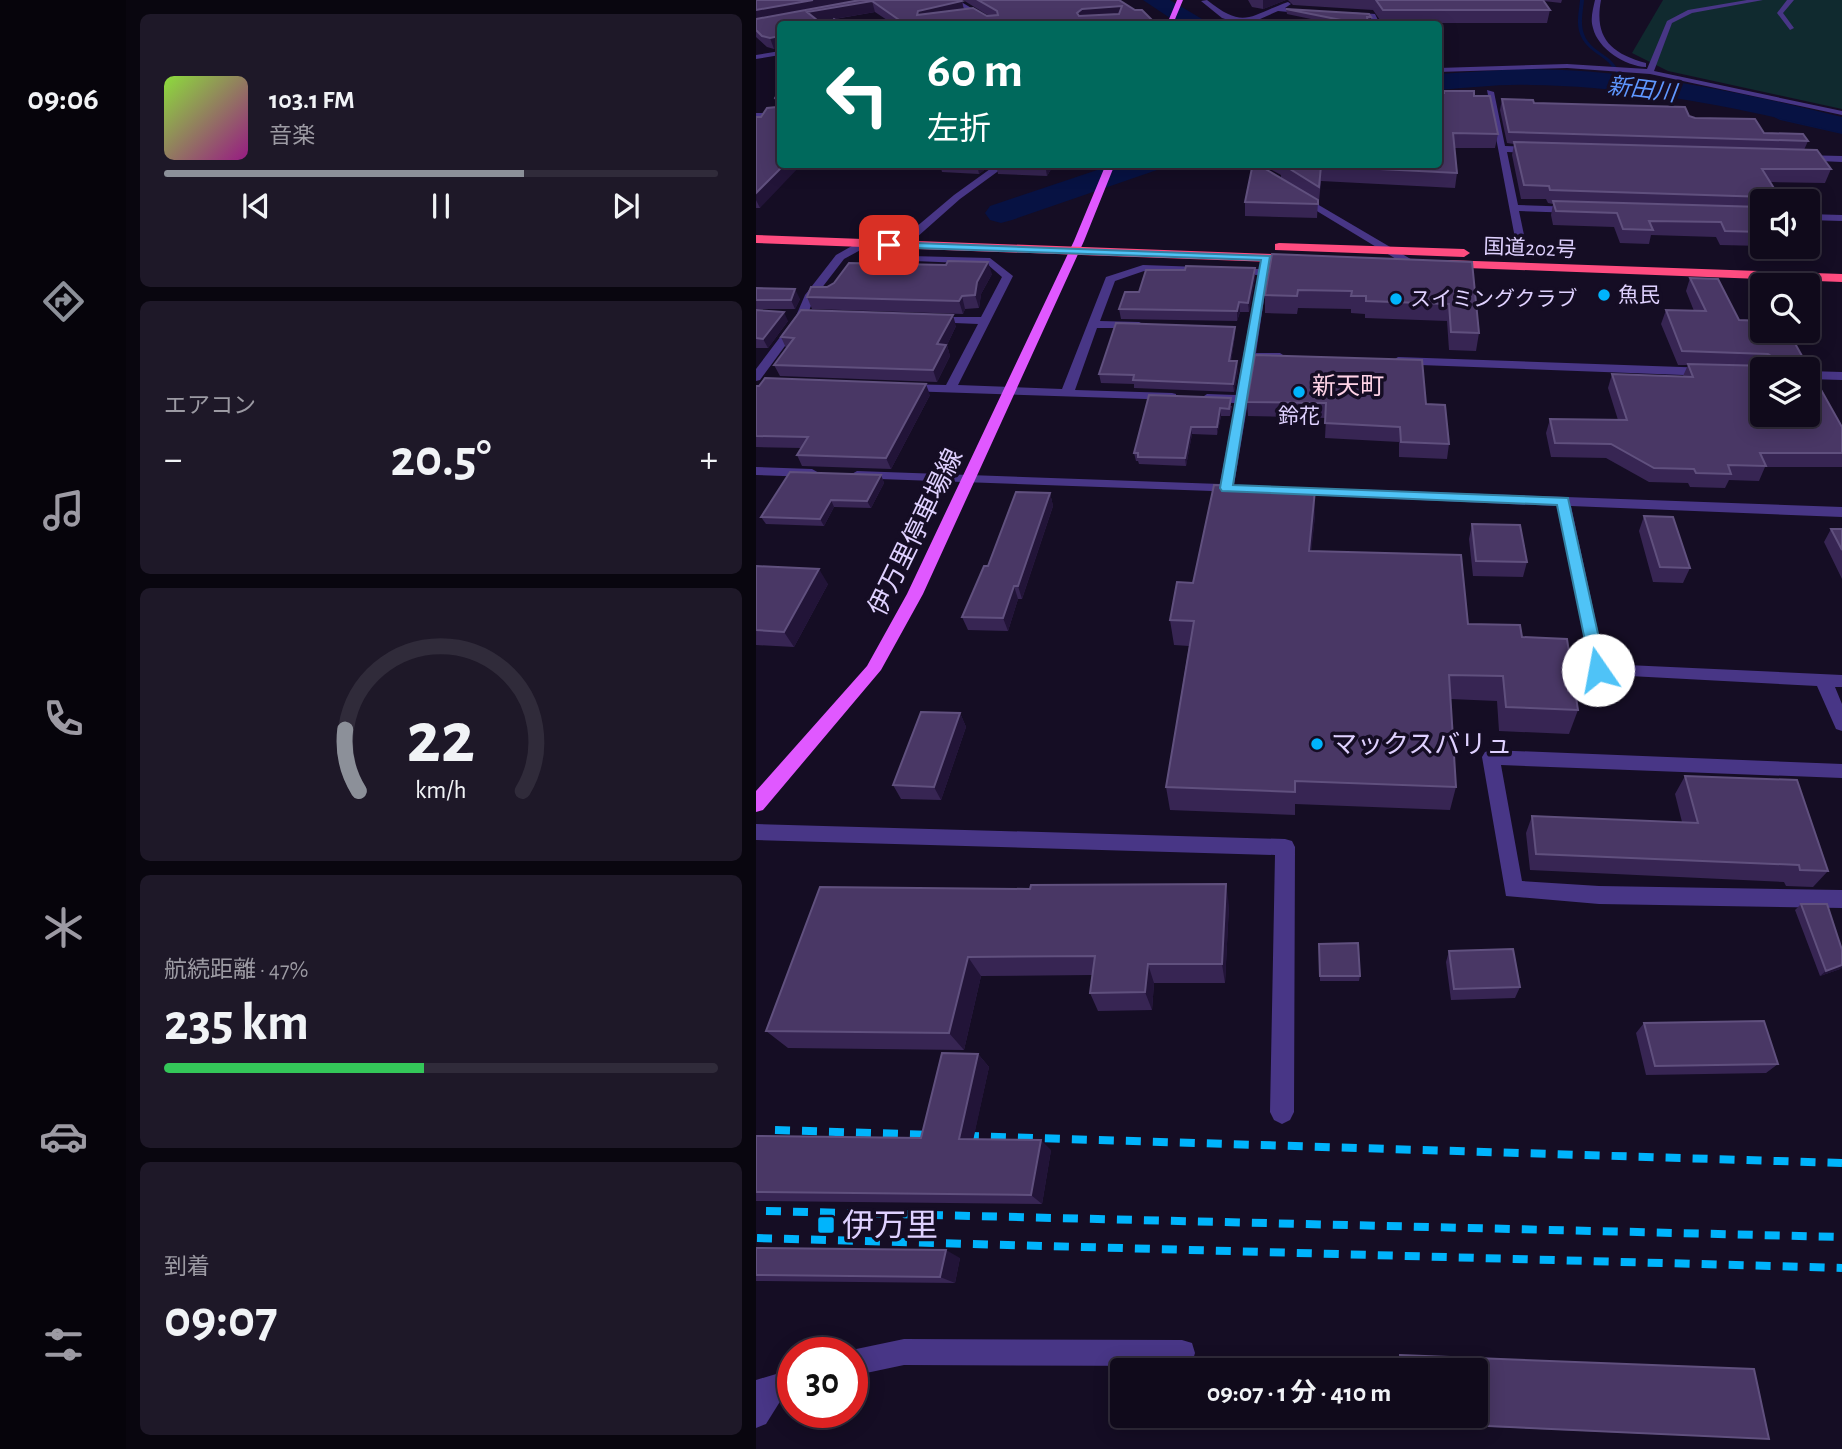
<!DOCTYPE html>
<html lang="ja">
<head>
<meta charset="utf-8">
<style>
	:root { --surface:#100a1b; --page:#1e1828; --text:#f1f3f6; --muted:#9c9aa3; --line:#302b3a; --accent:#8c9099 }
	body { margin:0; font-family:"Alegreya Sans","Noto Sans JP",sans-serif; background:var(--page); color:var(--text); height:100vh; display:flex; flex-direction:column; font-size:26px; white-space:nowrap }
	* { box-sizing:border-box; margin:0 }
	p { font-size:23px; color:var(--muted) }
	.icon { flex:none; width:38px; height:38px; fill:none; stroke:currentColor; stroke-width:2; stroke-linecap:round; stroke-linejoin:round }
	.map { position:relative; flex:1; overflow:hidden }
	.side { display:flex; flex-direction:column; gap:14px; padding:14px; background:#09060f; width:630px }
	.side>* { flex:none }
	.guide { position:absolute; left:21px; top:21px; width:665px; height:147px; border-radius:7px; box-shadow:0 4px 18px #0003,0 0 0 2px var(--line); background:#00695c; color:#fff; overflow:hidden }
	.controls { position:absolute; left:994px; top:189px; display:grid; gap:14px }
	.controls a { display:grid; place-items:center; width:70px; height:70px; border-radius:7px; background:var(--surface); box-shadow:0 4px 18px #0003,0 0 0 2px var(--line); font-size:35px }
	.speed { position:absolute; left:21px; top:1337px; display:flex; gap:14px; font-size:35px; font-weight:700; text-align:center }
	.speed>* { display:grid; place-content:center; width:91px; height:91px; border-radius:50%; background:var(--surface); box-shadow:0 4px 18px #0003,0 0 0 2px var(--line); line-height:1 }
	.speed .limit { border:10px solid #d22; background:#fff; color:#111 }
	.pin { position:absolute; display:grid; place-items:center; width:60px; height:60px; color:#fff; margin:-30px; border-radius:14px; box-shadow:0 4px 10px #0006 }
	.me { position:absolute; width:77px; margin:-38px; rotate:348deg; stroke-linejoin:round; filter:drop-shadow(0 0 5px #0008) }
	.turn { display:flex; align-items:center; gap:24px; height:147px; padding:0 35px; font-size:32px }
	.turn .icon { width:91px; height:91px; stroke-width:2.5 }
	.turn b { display:block; font-size:49px; line-height:60px }
	.big { font-size:52px; font-weight:700; line-height:1.1 }
	.side .widget { flex:1; display:flex; flex-direction:column; justify-content:center; gap:10px; min-width:0; padding:0 24px; border-radius:10px; background:var(--page) }
	.side .dial { align-items:center; gap:0 }
	.dial svg { height:182px; overflow:visible; fill:none; stroke:var(--line); stroke-width:7; stroke-linecap:round; text-anchor:middle }
	.dial text { fill:var(--text); stroke:none }
	.song { display:flex; align-items:center; gap:21px }
	.cover { width:84px; height:84px; border-radius:10px; background:linear-gradient(135deg,hsl(90 70% 55%),hsl(310 70% 35%)) }
	.played { height:7px; border-radius:4px; background:linear-gradient(90deg,var(--accent) 65%,var(--line) 65%) }
	.keys { display:flex; justify-content:space-around; direction:ltr }
	.heat { display:flex; justify-content:space-between; align-items:center; font-size:38px; direction:ltr }
	.charge { height:10px; border-radius:5px; background:linear-gradient(90deg,#34c759 47%,var(--line) 0) }
	.trip { position:absolute; left:354px; top:1358px; width:378px; height:70px; border-radius:7px; background:var(--surface); box-shadow:0 4px 18px #0003,0 0 0 2px var(--line); font-weight:700; line-height:70px; text-align:center }
	main { display:flex; flex:1; min-height:0 }
	.dock { display:flex; flex-direction:column; width:126px; justify-content:space-around; align-items:center; background:#06040b; color:var(--muted) }
	.dock .icon { width:49px; height:49px }
	.dock .active { color:var(--accent) }
	.dock b { font-size:32px; color:var(--text) }
	.map>svg:first-child { display:block }
</style>
</head>
<body>
<main>
<nav class="dock">
<b>09:06</b>
<svg class="icon active" aria-label="directions" viewBox="0 0 24 24"><path d="M12 3l9 9-9 9-9-9zM9 14v-3h6M13 9l2 2-2 2"/></svg>
<svg class="icon" aria-label="music" viewBox="0 0 24 24"><path d="M9 18V5l10-2v13"/><circle cx="6" cy="18" r="3"/><circle cx="16" cy="16" r="3"/></svg>
<svg class="icon" aria-label="phone" viewBox="0 0 24 24"><path d="M5 4h4l2 5-3 2q2 4 5 5l2-3 5 2v4C11 20 4 13 5 4z"/></svg>
<svg class="icon" aria-label="climate" viewBox="0 0 24 24"><path d="M12 3v18M4 7l16 10M4 17L20 7"/></svg>
<svg class="icon" aria-label="car" viewBox="0 0 24 24"><path d="M5 17H2v-5l4-1 3-4h7l3 4 3 1v5h-3M9 17h6M6 11h13"/><circle cx="7" cy="17" r="2"/><circle cx="17" cy="17" r="2"/></svg>
<svg class="icon" aria-label="filters" viewBox="0 0 24 24"><path d="M4 7h16M4 17h16"/><circle cx="9" cy="7" r="2"/><circle cx="15" cy="17" r="2"/></svg>
</nav>
<section class="side">
<div class="widget">
<div class="song"><i class="cover"></i><div><b>103.1 FM</b><p>音楽</p></div></div>
<div class="played"></div>
<div class="keys"><svg class="icon" aria-label="previous" viewBox="0 0 24 24"><path d="M18 5L8 12l10 7zM5 5v14"/></svg><svg class="icon" aria-label="pause" viewBox="0 0 24 24"><path d="M8 5v14M16 5v14"/></svg><svg class="icon" aria-label="next" viewBox="0 0 24 24"><path d="M6 5l10 7-10 7zM19 5v14"/></svg></div>
</div>
<div class="widget"><p>エアコン</p>
<div class="heat"><a>−</a><b class="big">20.5°</b><a>+</a></div>
</div>
<div class="widget dial"><svg viewBox="0 0 100 80">
<path d="M14 69A42 42 0 1 1 86 69"/>
<path d="M14 69A42 42 0 0 1 8 42" stroke="#8c9099"/>
<text x="50" y="56" font-size="32" font-weight="700">22</text>
<text x="50" y="72" font-size="11">km/h</text>
</svg></div>
<div class="widget"><p>航続距離 · 47%</p><b class="big">235 km</b><div class="charge"></div></div>
<div class="widget"><p>到着</p><b class="big">09:07</b></div>
</section>
<div class="map">
<svg width="1086" height="1449" viewBox="0 0 1086 1449">
	<rect width="100%" height="100%" fill="#150d24"/>
	<path fill="#102a2f" d="M907,0H1086V109L912,71L876,53Z"/>
	<path fill="#071243" d="M857,82L963,96L1033,108L1086,121V134L1024,120L1008,112L853,87L848,83Z"/>
	<g fill="none" stroke-linecap="round" stroke-linejoin="round">
		<path fill="#071243" fill-rule="evenodd" d="M824,0H828C827,11 824,23 828,34C832,46 843,51 852,58C861,66 867,76 871,86H867C863,77 859,69 852,62C842,53 829,48 824,34C820,23 823,11 824,0Z"/>
		<path fill="#071243" fill-rule="evenodd" d="M387,0H414L446,19L449,24H423Z
			M762,69C871,68 981,91 1086,117V133C984,108 879,86 774,85C743,84 713,88 682,90V74Z
			M359,164H405L401,170L256,220L245,223L234,220L229,213L234,206Z"/>
		<path fill="#483686" fill-rule="evenodd" d="M194,0H202L242,24H235Z
			M451,0C489,30 492,16 532,2L535,4L529,8L556,12L553,14L522,11L495,23L485,24L466,18L445,1Z
			M839,0H845C838,37 854,53 890,63V67C869,66 842,49 837,28C834,19 837,9 839,0Z
			M991,0H1007L936,13L916,23L898,71L1086,111V115L894,74L811,68L682,72V68L811,64L891,69L911,21L932,10Z
			M1031,0H1038L1027,13L1038,28L1034,30L1021,13Z
			M592,12L619,14L624,24H618L614,17L590,15Z
			M24,51V55L0,59V55Z
			M731,90L738,92L749,146L778,147L782,150L778,153L751,152L762,205L820,207L825,210L820,213L763,211L772,254L767,257L762,254Z
			M0,113H24V117L0,119Z
			M1044,155L1086,156V162L1041,160L1040,158Z
			M241,164H252L204,199L160,238L110,247L88,259L58,298L51,316L4,380L0,381V369L40,316L49,295L80,255L103,242L153,233L198,195Z
			M486,164H497L522,181L514,183Z
			M544,194L658,261L659,263L650,265L541,199V195Z
			M1052,214L1086,215V221L1052,220Z
			M154,256L234,258L257,276L202,385L306,389L350,277L387,265L503,269L506,259H514L500,353H524L530,357L524,361L499,360L478,485L484,486V492L96,478L94,475L101,471L464,484L479,403L451,402L445,398L451,394L480,395L502,275L388,271L359,281L344,321L383,322L389,325L383,328H341L319,390L416,393L420,394V400L150,391L144,387L146,384L190,385L222,324L175,322L169,319L171,317H225L246,277L231,264L158,261L153,258Z
			M642,357L954,368L960,372L954,376L638,364L636,361Z
			M1052,371L1086,372V380L1052,379Z
			M0,467L56,469L63,473L56,477L0,475Z
			M535,487L1086,507V517L815,506L849,664L1086,675V687H1079L1086,704V731L1080,729L1061,686L836,674L801,506L530,494L528,491Z
			M735,750L1086,764V778L745,765L766,881L843,886L1086,890V908L843,904L750,896L726,757L729,752Z
			M0,824L529,839L536,841L539,847L538,1112L534,1120L526,1124L518,1120L514,1112L519,855L0,840Z
			M148,1339L426,1340L436,1343L439,1353L436,1363L426,1366L148,1365L96,1376V1353L86,1352Z
			M37,1369V1397L25,1400L10,1424L0,1428V1380Z"/>
		<path fill="#e058ff" fill-rule="evenodd" d="M421,0H427L417,24H411Z
			M350,164H359L328,241L167,594L125,670L7,810L0,812V791L111,666L151,594L318,241Z"/>
		<path fill="#ff4c80" fill-rule="evenodd" d="M0,235L542,255L548,259L542,263L0,243Z
			M523,243L708,249L714,253L708,257L519,250V244Z
			M689,260L1086,274V282L685,267V261Z"/>
		<path stroke="#00b4fc" stroke-width="8" stroke-dasharray="15 12" stroke-linecap="butt" d="M19,1130L1086,1163
			M10,1211L1086,1237
			M1,1238L1086,1268"/>
	</g>
	<path fill="#372553" d="M0,0L206,1L208,9L231,16H233L207,0H363L400,24H137L119,12L62,22L18,49L11,47L0,37Z
		M492,0H530L507,9L496,7Z
		M532,0H806L805,3L788,1L794,10L791,23H626L617,10L537,5Z
		M530,9L615,17L614,23H612V24H579L531,14Z
		M24,90L4,208H0V117H5L21,107L19,98Z
		M682,93L718,96L742,134L739,148H698L701,173L699,188L565,181L563,201H562L561,218L489,216V202L525,178V175L505,164H682Z
		M746,99L778,103L933,116L1008,133L1052,141L1048,150L1075,169L1069,183L1014,182L1026,201H1006V246L964,245L960,237L895,235L893,244L864,243L858,227L797,225L795,215L797,204L792,203L790,199H765L756,155L758,144L751,143L744,110Z
		M184,164H236L223,174L186,172Z
		M240,164H298L291,176L242,174Z
		M716,262L723,333L720,351L693,350L691,321L609,318V314L595,313V309L542,308L541,314L509,313V295Z
		M499,268V278L493,312H484L481,321L365,319L363,309L429,270Z
		M236,274L225,294L223,308L209,309L207,314L56,309L51,297L71,287Z
		M934,278L983,320L1086,427V467H1009L1003,481L973,480L969,488L934,487L932,483L893,482L850,458L795,457L790,433L794,419L862,420L852,388L856,374L927,376L932,365H922L905,324L910,310L938,311L930,291Z
		M0,288L44,299L39,309H0Z
		M0,310L32,321L12,348H0Z
		M200,326L191,345L194,356L181,382L24,376L18,365L30,348L25,337Z
		M479,335L475,361L482,370L478,392L378,388V384L345,383L343,374Z
		M0,386L174,395L135,469L46,466L41,455L45,448L0,447Z
		M393,395L476,406L474,416H465L461,435L436,434L430,466L383,464L382,461H380L378,453Z
		M491,402L670,404L693,444L691,459L643,457V442L569,438L570,418L492,416Z
		M125,475L128,483L115,508L78,507L68,526L10,524L5,517Z
		M294,493L297,506L266,599H262L252,631L212,630L206,617L232,566Z
		M559,515L555,551L712,624L766,637L822,710L813,734L743,731L741,701L694,699L700,787L694,810L539,804V815L414,810L410,787L433,646L418,645L414,620L437,583Z
		M888,516L934,568L927,583L897,582L883,531Z
		M716,524L771,562L767,577L717,576L713,539Z
		M1075,529H1086V579L1068,542Z
		M0,566L72,584L38,647L0,645Z
		M204,713L210,727L185,800L145,799L137,785Z
		M929,776L1072,871L1057,887L1030,886L1028,882L774,870L770,833L776,816L926,822L919,794Z
		M64,887L473,905L469,983H398L396,1010L342,1011L334,993L336,975L225,976L208,1050L32,1048L10,1031Z
		M1045,904L1084,969L1064,976L1039,910Z
		M563,944L604,976L603,981H564Z
		M693,951L764,987L759,998L695,1000L690,962Z
		M888,1023L1022,1064L1010,1073L890,1075L880,1033Z
		M222,1054L233,1067L217,1139L295,1150L286,1204L0,1201V1136L165,1138Z
		M0,1248L204,1258L199,1283L0,1281Z
		M644,1355L998,1369L1013,1439L641,1423V1416H719V1370H640V1358Z"/>
	<path fill="#221438" d="M57,0H119L0,21V10Z
		M507,0H530L507,9Z
		M116,1L119,12L54,23L51,12Z
		M206,1L208,12L161,15L162,11Z
		M366,6L368,17L322,24L321,13L326,9Z
		M24,36V48L18,49L14,38Z
		M29,164H46L4,208L0,200V193Z
		M221,164H236L223,174Z
		M289,164H298L291,176Z
		M232,262L236,274L225,294L223,308L219,295L221,282Z
		M499,268V278L493,312L492,303Z
		M39,289L44,299L39,309L35,300Z
		M206,296L209,309L207,314L203,301Z
		M483,302L484,312L481,321V311Z
		M28,312L32,321L12,348L7,339Z
		M197,315L200,326L191,345L194,356L181,382L177,370L181,344Z
		M479,327V335L474,369L473,361Z
		M481,361L482,370L478,392L477,384Z
		M170,384L174,395L135,469L130,458Z
		M464,408L465,416L461,435V427Z
		M435,427L436,434L430,466L429,458Z
		M125,475L128,483L115,508L111,501Z
		M559,490V515L553,577V551Z
		M294,493L297,506L266,599L262,586Z
		M75,500L78,507L68,526L64,519Z
		M63,569L72,584L38,647L28,632Z
		M258,586L262,599L252,631L247,618Z
		M204,713L210,727L185,800L178,787Z
		M470,884L473,905L469,983L466,964Z
		M212,957L225,976L208,1050L193,1033Z
		M392,964L398,983L396,1010L389,992Z
		M1086,965V968L1084,969L1064,976L1070,971Z
		M222,1054L233,1067L215,1150L203,1139Z
		M285,1140L295,1150L286,1204L275,1195Z
		M190,1250L204,1258L199,1283L184,1277Z"/>
	<path fill="#493765" stroke="#60507e" stroke-width="2" fill-rule="evenodd" d="M0,0H57L0,10Z
		M104,0H204L206,1L162,11L161,15L217,8L231,16L242,15L241,11L222,0H363L379,10H386L400,24H149L116,1L51,12L66,24H24V36L14,38L6,36L0,30V19ZM366,6L363,14L323,16L321,13L326,9Z
		M620,0H787L794,10H627Z
		M530,9L613,14L615,17H611L612,24H605Z
		M78,19L86,24H74Z
		M523,20L532,24H507Z
		M24,90V164H29L0,193V117H5L11,108L21,107L22,101L19,98Z
		M688,91H718V96H734L742,134L697,133L701,173L565,166L563,187L526,164H682V93H688Z
		M746,99L777,100L778,103L929,107L933,116L939,118L999,119L1008,133L1047,134L1052,141L753,132Z
		M758,142L1061,150L1075,169H1006L1026,201H1013L1011,197L794,190L793,186L768,185Z
		M506,167L562,200V204L489,202L496,168Z
		M797,201L1006,207V232L969,231L965,222L893,221L897,230L867,229L861,213L800,211Z
		M516,254L716,262L723,333L695,332L693,304L610,301V296H595L596,291L542,290L541,296L509,295Z
		M192,261L232,262L221,282L219,295L206,296L203,301L51,297L55,287H71L78,283L93,263L190,265Z
		M430,266L499,268L492,303L483,302L481,311L363,309L369,292H383L390,270H429Z
		M934,278L962,279L983,320L1006,321V331H1032L1086,427V453H1004L1010,466L972,465L975,474L940,473L938,469L898,468L855,444L799,443L794,419L871,420L856,374L937,377L932,364L1014,366L1015,356L1012,354L926,351L910,310L950,311ZM1006,369H1052V415H1006Z
		M0,288L39,289L35,300H0Z
		M0,310L28,312L7,339L0,338Z
		M45,310L197,315L181,344L190,345L177,370L18,365L38,338L25,337Z
		M360,323L479,327L473,361H481L477,384L377,380L378,375L343,374Z
		M499,355L666,360L670,404L689,405L693,444L645,442L644,427L569,423L570,403L491,402Z
		M9,378L170,384L130,458L41,455L52,437L0,436V386H3Z
		M393,395L475,398L473,409L464,408L461,427H435L429,458L382,457V453H378Z
		M34,472L125,475L111,501L75,500L64,519L5,517Z
		M458,485L559,490L553,551L705,555L712,624L764,625L766,637L811,639L822,710L750,707L747,676L693,675L700,787L539,781V792L410,787L438,621L414,620L421,582L437,583Z
		M260,492L294,493L262,586H258L247,618L206,617L228,566H232Z
		M888,516L917,517L934,568L904,567Z
		M716,524L764,525L771,562L720,561Z
		M1075,529H1086V550Z
		M0,566L63,569L28,632L0,630Z
		M165,712L204,713L178,787L137,785Z
		M929,776L1041,780L1072,871L1044,870L1043,865L780,854L776,816L942,823Z
		M470,884L466,964H392L389,992L334,993L339,956L212,957L193,1033L10,1031L64,887L274,889L275,885Z
		M1045,904H1071L1086,950V965L1070,971Z
		M602,943L604,976H564L563,944Z
		M757,949L764,987L698,989L693,951Z
		M1008,1021L1022,1064L899,1066L888,1023Z
		M186,1053L222,1054L203,1139L285,1140L275,1195L0,1192V1136L165,1138Z
		M0,1248L190,1250L184,1277L0,1275Z
		M644,1355L998,1369L1013,1439L645,1422V1416H719V1370H644Z"/>
	<path fill="#4fc3f7" stroke="#337fa1" stroke-width="2" d="M133,242L514,256L477,485L812,498L850,670L848,674H837L835,670L801,505L466,491L464,488L505,260L130,247L128,245Z"/>
	<g fill="#00b4fc" stroke="#150d24" stroke-width="2.5">
		<circle cx="848" cy="295" r="7"/>
		<circle cx="640" cy="299" r="7"/>
		<circle cx="543" cy="392" r="7"/>
		<circle cx="561" cy="744" r="7"/>
		<rect x="61" y="1216" width="18" height="18" rx="3.5"/>
	</g>
	<g text-anchor="middle" stroke-width="7" stroke-linejoin="round" paint-order="stroke">
		<g font-size="21" fill="#dfd1ff" stroke="#150d24">
			<text transform="translate(774 248) rotate(2)" y="7">国道202号</text>
		</g>
		<g font-size="21" fill="#dfd1ff" stroke="#150d24" text-anchor="start">
			<text x="862" y="302">魚民</text>
			<text x="654" y="306">スイミングクラブ</text>
			<text x="543" y="423" text-anchor="middle">鈴花</text>
		</g>
		<g font-size="23" font-style="italic" fill="#5f97ff" stroke="#150d24">
			<text transform="translate(886 89) rotate(7)" y="8">新田川</text>
		</g>
		<g font-size="24" fill="#ffd3e7" stroke="#150d24">
			<text x="592" y="394">新天町</text>
		</g>
		<g font-size="26" fill="#dfd1ff" stroke="#150d24">
			<text transform="translate(159 532) rotate(-64)" y="9">伊万里停車場線</text>
		</g>
		<g font-size="26" fill="#dfd1ff" stroke="#150d24" text-anchor="start">
			<text x="575" y="753">マックスバリュ</text>
		</g>
		<g font-size="32" fill="#dfd1ff" stroke="#150d24" text-anchor="start">
			<text x="86" y="1236">伊万里</text>
		</g>
	</g>
</svg>
<div class="controls">
<a><svg class="icon" aria-label="sound" viewBox="0 0 24 24"><path d="M4 9h4l5-4v14l-5-4H4zM17 9q2 3 0 6"/></svg></a>
<a><svg class="icon" aria-label="search" viewBox="0 0 24 24"><circle cx="10" cy="10" r="6"/><path d="M15 15l6 6"/></svg></a>
<a><svg class="icon" aria-label="layers" viewBox="0 0 24 24"><path d="M12 4l9 5-9 5-9-5zM3 14l9 5 9-5"/></svg></a>
</div>
<div class="speed"><div class="limit">30</div></div>
<div class="pin" style="left:133px;top:245px;background:#d93025"><svg class="icon" aria-label="arrive" viewBox="0 0 24 24"><path d="M6 21V4h12l-3 4 3 4H6"/></svg></div>
<svg class="me" style="left:842px;top:670px" viewBox="-20 -20 40 40"><circle r="19" fill="#fff"/><path d="M0-13L10 11 0 6-10 11z" fill="#4fc3f7"/></svg>
<div class="trip">09:07 · 1 分 · 410 m</div>
<div class="guide">
<div class="turn"><svg class="icon" aria-label="left" viewBox="0 0 24 24"><path d="M17 20v-9H6M10 6l-5 5 5 5"/></svg><div><b>60 m</b>左折</div></div>
</div>
</div>
</main>
</body>
</html>
